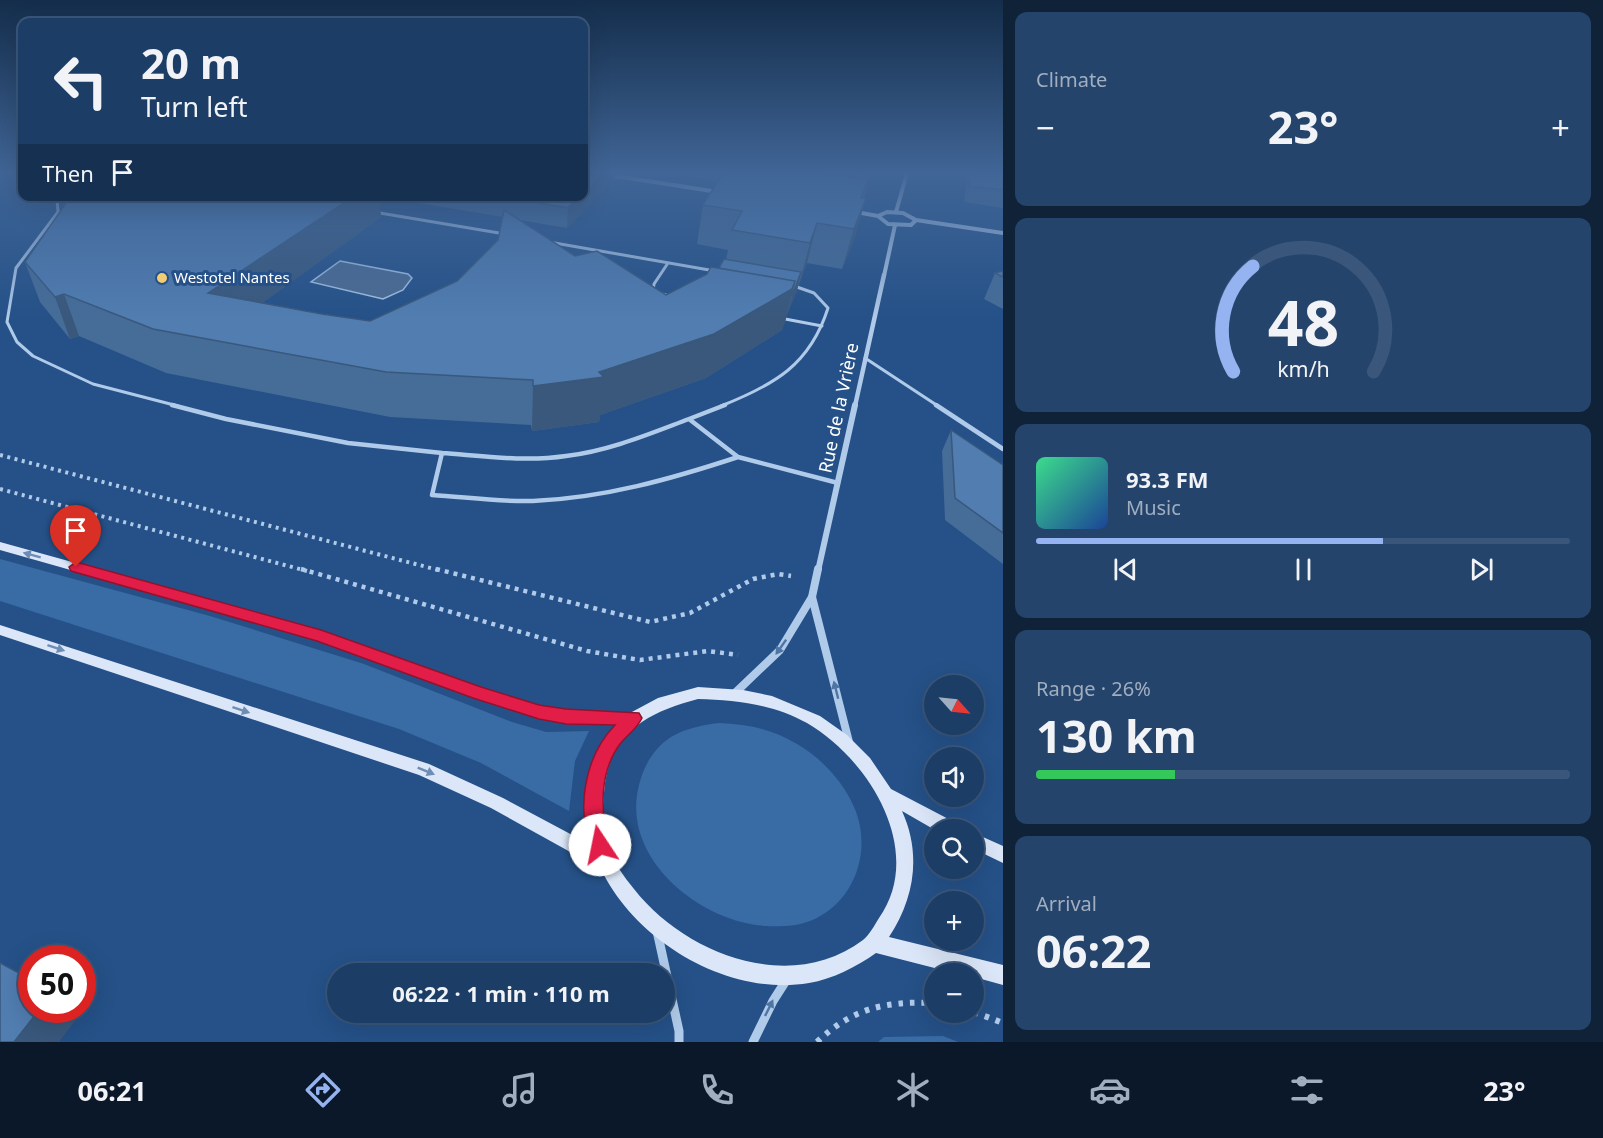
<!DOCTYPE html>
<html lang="en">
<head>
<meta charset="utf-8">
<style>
	:root { --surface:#1c3d66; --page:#25446c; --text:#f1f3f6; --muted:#a0aebf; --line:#3a567a; --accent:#95b2f1 }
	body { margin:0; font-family:"Noto Sans",sans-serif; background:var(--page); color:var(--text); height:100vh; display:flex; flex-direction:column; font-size:22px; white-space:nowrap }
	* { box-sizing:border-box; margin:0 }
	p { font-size:20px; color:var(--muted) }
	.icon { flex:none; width:33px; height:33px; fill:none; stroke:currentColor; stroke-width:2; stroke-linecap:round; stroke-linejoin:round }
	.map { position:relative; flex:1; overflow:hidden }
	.sheet { display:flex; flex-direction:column; gap:12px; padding:12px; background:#0f2238; width:600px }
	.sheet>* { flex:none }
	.top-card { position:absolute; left:18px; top:18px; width:570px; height:183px; border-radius:12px; box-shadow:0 6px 24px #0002,0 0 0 2px var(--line); background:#1c3d66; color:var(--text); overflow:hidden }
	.needle { width:39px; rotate:117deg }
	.tools { position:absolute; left:924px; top:675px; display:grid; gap:12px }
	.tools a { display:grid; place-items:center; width:60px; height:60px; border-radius:50%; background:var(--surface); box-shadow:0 6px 24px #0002,0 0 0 2px var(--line); font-size:30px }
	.speed { position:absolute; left:18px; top:945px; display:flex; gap:12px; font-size:30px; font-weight:700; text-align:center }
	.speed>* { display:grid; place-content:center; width:78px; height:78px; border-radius:50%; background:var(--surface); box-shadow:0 6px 24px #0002,0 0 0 2px var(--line); line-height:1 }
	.speed .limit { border:9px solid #d22; background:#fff; color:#111 }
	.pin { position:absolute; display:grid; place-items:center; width:51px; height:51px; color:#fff; margin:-62px -26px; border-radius:50% 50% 50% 0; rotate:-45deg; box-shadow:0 0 6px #0007 }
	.pin .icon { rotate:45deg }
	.me { position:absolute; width:66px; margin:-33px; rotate:349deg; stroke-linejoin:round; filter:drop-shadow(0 0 4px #0008) }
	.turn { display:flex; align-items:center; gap:21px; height:126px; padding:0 24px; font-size:27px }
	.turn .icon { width:78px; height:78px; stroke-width:2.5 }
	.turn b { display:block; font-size:42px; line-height:51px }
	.then { display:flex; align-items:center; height:57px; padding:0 24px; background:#0003; gap:12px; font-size:22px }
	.big { font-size:45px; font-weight:700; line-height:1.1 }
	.sheet .card { flex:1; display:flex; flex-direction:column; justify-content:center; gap:9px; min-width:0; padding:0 21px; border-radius:12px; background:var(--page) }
	.sheet .dial { align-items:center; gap:0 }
	.dial svg { height:156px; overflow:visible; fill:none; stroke:var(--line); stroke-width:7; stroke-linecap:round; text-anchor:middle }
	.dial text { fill:var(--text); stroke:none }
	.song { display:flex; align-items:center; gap:18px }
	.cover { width:72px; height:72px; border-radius:9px; background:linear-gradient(135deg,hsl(150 70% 55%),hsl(220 70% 35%)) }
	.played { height:6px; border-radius:3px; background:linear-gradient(90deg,var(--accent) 65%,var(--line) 65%) }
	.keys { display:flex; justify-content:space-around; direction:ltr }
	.heat { display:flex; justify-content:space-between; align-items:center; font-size:33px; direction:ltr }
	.charge { height:9px; border-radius:4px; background:linear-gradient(90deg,#34c759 26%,var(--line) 0) }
	.trip { position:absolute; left:327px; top:963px; width:348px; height:60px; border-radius:30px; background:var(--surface); box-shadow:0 6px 24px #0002,0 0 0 2px var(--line); font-weight:700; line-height:60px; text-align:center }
	.tab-bar { display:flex; height:96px; justify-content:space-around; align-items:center; background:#0b1829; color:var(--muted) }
	.tab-bar .icon { width:42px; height:42px }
	.tab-bar .current { color:var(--accent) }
	.tab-bar b { font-size:27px; color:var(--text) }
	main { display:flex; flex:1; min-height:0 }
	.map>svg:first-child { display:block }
</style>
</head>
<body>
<main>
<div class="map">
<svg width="1003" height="1042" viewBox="0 0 1003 1042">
	<rect width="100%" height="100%" fill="#255188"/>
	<path fill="#396ba4" d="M0,559L210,616L364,664L512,722L546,732L589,731L575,761L569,811L481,763L399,729L0,601Z
		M719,723C747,724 772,729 797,744C821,758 843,781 854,807C873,850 855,903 810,921C797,926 780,927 766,926C700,922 620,858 639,785C644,765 654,748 671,737C686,728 703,725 719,723Z
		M943,1036L958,1042H878L884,1037Z"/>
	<path fill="#4c6b92" stroke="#a4c5ea" stroke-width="1.5" d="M340,261L408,274L412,278L403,290L383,299L311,282Z"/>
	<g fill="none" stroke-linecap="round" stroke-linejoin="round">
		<path stroke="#b0cae9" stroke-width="4" stroke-dasharray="3 4.5" stroke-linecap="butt" d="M0,455L442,571
			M0,489L307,571"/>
		<path stroke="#b0cae9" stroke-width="4.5" stroke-dasharray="4 5" stroke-linecap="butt" d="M301,569L587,651L640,660L708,651L738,655
			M436,569L650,622L690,613L753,579L778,574L791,576"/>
		<path stroke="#b0cae9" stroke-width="6" stroke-dasharray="4.5 7" stroke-linecap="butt" d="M974,1012L1003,1023
			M817,1042C853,1008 885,1001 934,1003"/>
		<path stroke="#b0cae9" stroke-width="3" d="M18,173L22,177
			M50,196L57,199L58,212
			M64,212H58L16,268L7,322L17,342L33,356L93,384L178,406
			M374,212L505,234
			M549,242L715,271
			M668,263L654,284L653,291L672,297
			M780,318L822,326
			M865,358L938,406
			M721,406C774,385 810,365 828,308L814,293L794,286"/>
		<path stroke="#b0cae9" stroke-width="4.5" d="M172,405L226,419L348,443L442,453L432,495C465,497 499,502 533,501C604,498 671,479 738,457
			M725,405L689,419L738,457L838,483
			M936,405L1003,449
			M442,453C483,456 525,462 566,456C609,451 649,434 689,419"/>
		<path stroke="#b0cae9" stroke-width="4" d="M597,173L718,192
			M856,212L878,216
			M887,212L903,213L916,220L911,225L888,224L878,216Z
			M896,212L907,173
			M916,220L1003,233
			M884,276L895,225"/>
		<path stroke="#b0cae9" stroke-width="4.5" d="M855,406L884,275"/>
		<path stroke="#b0cae9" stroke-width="6" d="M818,571L855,405"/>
		<path stroke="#b0cae9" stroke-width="8" d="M812,597L849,742
			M735,693L780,650L812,597L818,569"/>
		<path stroke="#b0cae9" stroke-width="9" d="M657,931L679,1031V1042
			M753,1042L773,1001L787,979"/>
		<path fill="#dbe7f8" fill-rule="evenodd" d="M0,542L321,631L481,689L539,706L566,711L630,713L658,698L698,687L743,690L772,696L820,716L847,735L870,758L891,789L958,824L960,830H935L902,811C922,855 914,899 889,937L1003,965V985L974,977V974H958L876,953C856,967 833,979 809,983C728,997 635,941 601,869L491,808L419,775L0,635V625L429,764L503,798L591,845C583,801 584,761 616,725L566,723L539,718L474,698L318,640L0,550ZM698,699C736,700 773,704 807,723C869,759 926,851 879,918C874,926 870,934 863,940C790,995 685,954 634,889C624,877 613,862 609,846C604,828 603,811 604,793C608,734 645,713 698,699Z
			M974,833L1003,846V863L974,849Z"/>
	</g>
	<path fill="#466c98" d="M584,173H615L614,180L567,228L519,220L575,256L666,295L719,268L726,260L728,250L697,244L703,205L718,181L662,173H872L864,198L855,237L842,269L807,263L799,284L787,315H786L782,330L706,378L600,415L599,422L532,431L531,425L390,417L166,373L79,336L70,339L40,302L25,262L71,196H379L381,217L262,303L322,314L370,321L457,281L498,240L503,217L407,201V196H584Z
		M968,173H1003V208L964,202Z
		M1003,271V309L984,299L995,273Z
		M951,430L1003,465V564L945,520L942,451Z"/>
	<path fill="#39587c" d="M604,173H615L614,180L567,228L568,208L579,196H584V193Z
		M871,173H872L860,209L866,190Z
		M354,196H379L381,217L219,334L208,293Z
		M866,198L855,237L842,269L854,229Z
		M817,223L807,263L799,284L810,243Z
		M801,272L797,291L787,315L792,296Z
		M795,281L785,323L782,330L706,378L600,415L599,422L532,431L533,386L599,372Z
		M64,294L79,336L70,339L55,297Z
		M39,1010H69L77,1018L59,1042H14Z"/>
	<path fill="#517db1" stroke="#39587c" stroke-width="1.5" d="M584,173H604L584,193Z
		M723,173H821L868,179L861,198H866L854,229L817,223L810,243L732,230L742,211L703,205Z
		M821,173H871L866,190L868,179Z
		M971,173H1003V190L969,186Z
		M71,196H354L208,293L322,314L370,321L457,281L498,240L504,210L575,256L597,251L666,295L707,274L711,267L795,281L792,289L714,334L599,372L604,377L533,386V380L386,372L153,329L64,294L55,297L25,262Z
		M497,196H579L568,208Z
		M724,259L801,272L792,296H791L795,281L719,268Z
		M1003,271V277L995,273Z
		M951,430L1003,465V533L955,498Z
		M0,963L32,980V1010H39L14,1042H0Z"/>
	<defs><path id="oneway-solid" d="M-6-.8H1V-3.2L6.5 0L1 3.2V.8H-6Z" transform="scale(1.5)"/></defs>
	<g fill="#6e8db5">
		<use href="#oneway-solid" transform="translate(32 555) rotate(-165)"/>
		<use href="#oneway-solid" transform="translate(56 648) rotate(18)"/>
		<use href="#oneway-solid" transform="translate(241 710) rotate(18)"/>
		<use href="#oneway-solid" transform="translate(426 771) rotate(22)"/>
	</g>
	<g fill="#4f75a5">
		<use href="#oneway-solid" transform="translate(781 647) rotate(125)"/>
		<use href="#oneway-solid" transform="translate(836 690) rotate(-104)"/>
		<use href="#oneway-solid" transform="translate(769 1008) rotate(-64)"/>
	</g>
	<linearGradient id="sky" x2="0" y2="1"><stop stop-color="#142d4b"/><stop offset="0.54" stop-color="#406596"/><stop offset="1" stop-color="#406596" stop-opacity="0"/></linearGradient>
	<rect width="1003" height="319" fill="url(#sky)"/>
	<path fill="#e11d48" stroke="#92132f" stroke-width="1.5" d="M76,562L321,630L481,687L539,705L566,709L639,713L642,718C637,729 627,735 620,744C599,772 600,813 610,845L607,851L600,854L593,851C575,811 584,757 615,725L566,724L539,719L473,698L317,641L71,571L69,567Z"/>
	<circle fill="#f3cd74" stroke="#255188" stroke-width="2" cx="162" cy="278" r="6"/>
	<g text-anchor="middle" stroke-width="6" stroke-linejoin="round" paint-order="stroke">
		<g font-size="15" fill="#fff" stroke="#255188" text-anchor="start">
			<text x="174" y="283">Westotel Nantes</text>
		</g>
		<g font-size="18" fill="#fff" stroke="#255188">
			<text transform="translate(839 408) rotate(-78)" y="6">Rue de la Vrière</text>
		</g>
	</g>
</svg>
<div class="tools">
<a><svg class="needle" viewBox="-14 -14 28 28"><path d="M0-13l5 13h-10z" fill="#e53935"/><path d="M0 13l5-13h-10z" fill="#a0aebf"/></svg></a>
<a><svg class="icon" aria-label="sound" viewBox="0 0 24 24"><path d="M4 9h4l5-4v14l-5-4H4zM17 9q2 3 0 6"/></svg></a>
<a><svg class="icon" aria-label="search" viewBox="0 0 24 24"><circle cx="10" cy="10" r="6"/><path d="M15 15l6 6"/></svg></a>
<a>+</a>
<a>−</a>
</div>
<div class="speed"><div class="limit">50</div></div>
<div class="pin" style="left:76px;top:567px;background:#d93025"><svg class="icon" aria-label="arrive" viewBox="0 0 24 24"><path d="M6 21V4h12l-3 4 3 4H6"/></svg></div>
<svg class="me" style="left:600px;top:845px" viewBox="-20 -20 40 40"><circle r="19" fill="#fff"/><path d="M0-13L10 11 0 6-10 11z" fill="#e11d48"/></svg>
<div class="trip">06:22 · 1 min · 110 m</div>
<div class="top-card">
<div class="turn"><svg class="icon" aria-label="left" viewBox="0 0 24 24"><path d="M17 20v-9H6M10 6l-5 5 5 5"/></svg><div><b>20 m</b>Turn left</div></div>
<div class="then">Then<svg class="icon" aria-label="arrive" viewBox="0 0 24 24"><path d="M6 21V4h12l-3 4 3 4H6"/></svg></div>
</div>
</div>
<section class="sheet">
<div class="card"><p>Climate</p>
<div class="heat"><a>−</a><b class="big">23°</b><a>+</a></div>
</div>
<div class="card dial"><svg viewBox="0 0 100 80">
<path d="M14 69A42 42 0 1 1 86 69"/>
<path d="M14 69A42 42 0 0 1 24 15" stroke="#95b2f1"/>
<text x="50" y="56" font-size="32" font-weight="700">48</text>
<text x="50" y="72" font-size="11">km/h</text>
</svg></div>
<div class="card">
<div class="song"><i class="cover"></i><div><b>93.3 FM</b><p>Music</p></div></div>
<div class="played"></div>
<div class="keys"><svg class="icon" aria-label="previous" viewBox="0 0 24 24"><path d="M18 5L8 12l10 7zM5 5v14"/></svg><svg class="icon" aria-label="pause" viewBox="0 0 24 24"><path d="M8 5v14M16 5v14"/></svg><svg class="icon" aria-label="next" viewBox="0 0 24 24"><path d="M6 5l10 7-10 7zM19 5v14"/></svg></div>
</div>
<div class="card"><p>Range · 26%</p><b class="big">130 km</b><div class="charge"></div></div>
<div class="card"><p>Arrival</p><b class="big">06:22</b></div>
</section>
</main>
<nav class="tab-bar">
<b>06:21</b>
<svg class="icon current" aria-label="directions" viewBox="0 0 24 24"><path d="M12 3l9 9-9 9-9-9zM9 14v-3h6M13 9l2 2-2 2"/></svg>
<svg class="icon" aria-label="music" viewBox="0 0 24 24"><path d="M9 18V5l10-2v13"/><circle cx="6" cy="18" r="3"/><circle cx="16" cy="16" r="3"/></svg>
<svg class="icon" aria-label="phone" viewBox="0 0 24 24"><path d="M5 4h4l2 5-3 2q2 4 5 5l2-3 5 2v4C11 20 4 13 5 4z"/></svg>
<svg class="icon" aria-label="climate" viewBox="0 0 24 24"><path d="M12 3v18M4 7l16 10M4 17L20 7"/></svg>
<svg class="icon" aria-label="car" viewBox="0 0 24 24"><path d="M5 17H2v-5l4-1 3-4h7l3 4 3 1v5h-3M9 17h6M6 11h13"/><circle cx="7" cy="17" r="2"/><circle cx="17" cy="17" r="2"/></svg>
<svg class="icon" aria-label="filters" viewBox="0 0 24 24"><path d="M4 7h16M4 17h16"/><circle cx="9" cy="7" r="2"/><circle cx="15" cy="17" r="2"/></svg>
<b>23°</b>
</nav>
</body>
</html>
